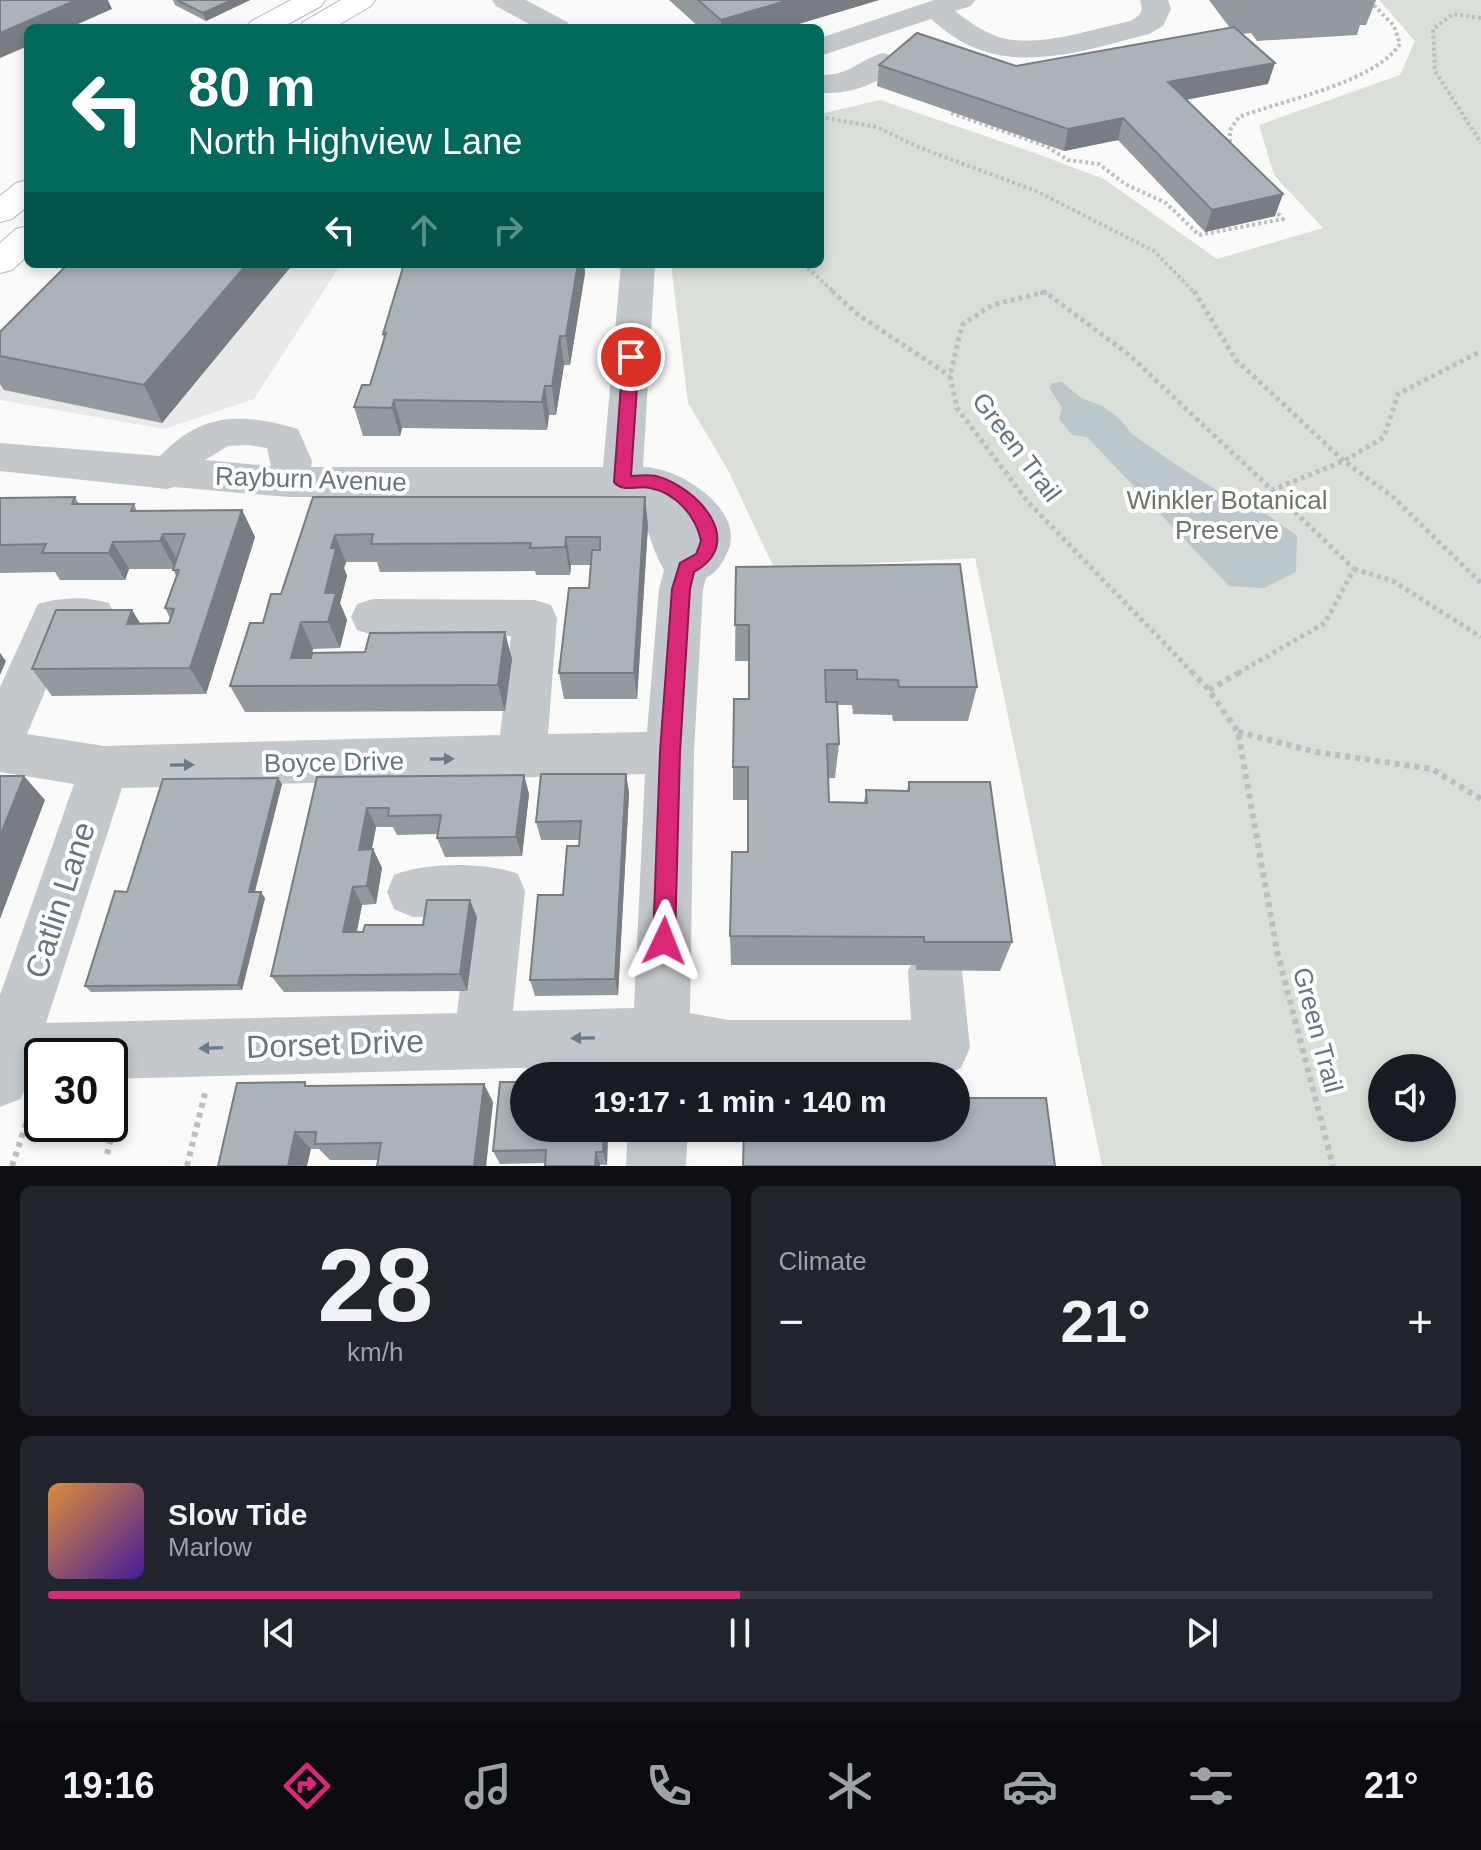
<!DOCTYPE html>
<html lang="en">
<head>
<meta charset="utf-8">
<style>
	:root { --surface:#171b24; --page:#20242c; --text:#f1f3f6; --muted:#9ea1a6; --line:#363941; --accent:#db2777 }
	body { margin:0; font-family:Helvetica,sans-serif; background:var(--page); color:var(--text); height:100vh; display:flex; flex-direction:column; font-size:30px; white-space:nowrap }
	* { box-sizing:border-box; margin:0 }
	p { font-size:26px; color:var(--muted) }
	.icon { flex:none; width:44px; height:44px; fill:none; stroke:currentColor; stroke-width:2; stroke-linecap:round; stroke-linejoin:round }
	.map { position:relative; height:1166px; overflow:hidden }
	.details { display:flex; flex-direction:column; gap:20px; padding:20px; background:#0d0f14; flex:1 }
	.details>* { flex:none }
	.banner { position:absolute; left:24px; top:24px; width:800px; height:244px; border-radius:12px; box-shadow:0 4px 12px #0003; background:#00695c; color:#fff; overflow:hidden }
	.controls { position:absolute; left:1368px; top:1054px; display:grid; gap:16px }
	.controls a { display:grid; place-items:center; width:88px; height:88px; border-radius:50%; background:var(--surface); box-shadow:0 4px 12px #0003; font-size:40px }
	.speed { position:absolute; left:24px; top:1038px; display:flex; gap:16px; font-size:40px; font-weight:700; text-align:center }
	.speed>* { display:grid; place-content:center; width:104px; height:104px; border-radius:50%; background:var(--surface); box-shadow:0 4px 12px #0003; line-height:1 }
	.speed .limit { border:4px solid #111; border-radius:12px; background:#fff; color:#111 }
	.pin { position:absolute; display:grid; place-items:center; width:68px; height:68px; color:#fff; margin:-34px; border:4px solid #fff; border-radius:50%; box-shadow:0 2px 8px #0007 }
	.me { position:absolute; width:88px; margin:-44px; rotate:2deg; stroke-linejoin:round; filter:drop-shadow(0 0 6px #0008) }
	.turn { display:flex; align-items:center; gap:28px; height:168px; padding:0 32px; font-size:36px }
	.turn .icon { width:104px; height:104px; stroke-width:2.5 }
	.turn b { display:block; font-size:56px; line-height:68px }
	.lanes { display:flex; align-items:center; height:76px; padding:0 32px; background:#0003; justify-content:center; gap:40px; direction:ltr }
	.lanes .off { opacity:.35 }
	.big { font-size:60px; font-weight:700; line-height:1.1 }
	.details .tile { flex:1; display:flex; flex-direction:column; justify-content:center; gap:12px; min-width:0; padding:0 28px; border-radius:12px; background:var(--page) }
	.details .dial { align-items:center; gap:0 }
	.dial b { font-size:104px; line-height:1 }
	.song { display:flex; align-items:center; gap:24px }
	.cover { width:96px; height:96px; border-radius:12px; background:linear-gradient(135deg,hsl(30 70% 55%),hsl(260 70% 35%)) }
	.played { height:8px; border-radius:4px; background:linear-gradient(90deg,var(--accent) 50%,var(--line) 50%) }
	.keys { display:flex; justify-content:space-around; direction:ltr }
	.heat { display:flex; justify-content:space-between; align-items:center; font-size:44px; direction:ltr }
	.details .tiles { flex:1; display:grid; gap:20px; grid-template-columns:1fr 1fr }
	.tile:last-child { grid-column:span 2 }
	.trip { position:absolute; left:510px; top:1062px; width:460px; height:80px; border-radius:40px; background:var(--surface); box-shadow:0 4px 12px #0003; font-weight:700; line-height:80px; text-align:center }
	.menu { display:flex; height:128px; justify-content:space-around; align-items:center; background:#090b0e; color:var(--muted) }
	.menu .icon { width:56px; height:56px }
	.menu .on { color:var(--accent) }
	.menu b { font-size:36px; color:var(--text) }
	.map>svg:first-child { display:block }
</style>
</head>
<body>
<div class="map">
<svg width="1481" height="1166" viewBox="0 0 1481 1166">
	<rect width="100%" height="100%" fill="#fafaf8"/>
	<path fill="#e8e9e9" d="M80,264H341L254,399L164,429L0,400V341Z"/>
	<path fill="#dadfd7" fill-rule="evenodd" d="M1379,0H1481V1166H1102L975,558L774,568L728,470L688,403L671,264H820V114L880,100L1032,152L1104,179L1217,259L1323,228L1274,175L1259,125L1400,75L1415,41ZM1382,1068H1442V1128H1382Z"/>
	<path fill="#bbc7cb" d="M1062,382L1081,398L1102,406L1119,418L1132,434L1175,464L1218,491L1258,508L1297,536L1296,572L1264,588L1229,586L1087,437L1072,435L1059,419L1062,408L1049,387L1052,383Z"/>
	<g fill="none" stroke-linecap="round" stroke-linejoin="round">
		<defs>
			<path id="major" d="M291,0H325L321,6L281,28H246L250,22Z
				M341,0H375L371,6L333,28H299L303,22Z
				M28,180V206L12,219L0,222V196L16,183Z
				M28,226V255L12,270L0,273V243L16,229Z"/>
		</defs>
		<use href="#major" stroke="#b5babe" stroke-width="2"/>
		<path stroke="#bbbfc2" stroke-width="4" stroke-dasharray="3 3" stroke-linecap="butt" d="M1481,18L1453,14L1433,29L1435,71L1481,143
			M951,113L1046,146L1068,160L1099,164L1125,184L1166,203L1199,235L1283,219L1272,207
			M820,117L877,127L918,147L1036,191L1154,251L1195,293
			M1230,148V130L1239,117C1283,100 1374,83 1400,44L1394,26L1369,0
			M803,264L835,293
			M1040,293H1047"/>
		<path stroke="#bbbfc2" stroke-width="5" stroke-dasharray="4 4" stroke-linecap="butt" d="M832,291L857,314L950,376
			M1194,291L1236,360L1344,461L1393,497L1481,583
			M1354,569L1393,581L1481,637
			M1193,673L1028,502L957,408L950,376L962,325L992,305L1045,292L1128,354L1272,490L1344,461L1384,437L1398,394L1481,351
			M1238,673L1325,623L1354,569L1272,490"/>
		<path stroke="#bbbfc2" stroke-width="6" stroke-dasharray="5 5" stroke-linecap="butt" d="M1191,671L1209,690L1238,732L1277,951L1333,1166
			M1209,690L1242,671
			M1238,732L1316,752L1432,769L1481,799
			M107,1154L122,1097
			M12,1166L28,1118
			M187,1166L205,1093"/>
		<path fill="#c3c8cc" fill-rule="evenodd" d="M492,0H526L567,22L571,28H536L496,6Z
			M934,0H975L971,6L955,11C968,21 983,32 999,37C1035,49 1093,29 1130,21C1141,15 1144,12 1140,0H1168L1171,9L1163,26L1149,34C1097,47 1031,70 978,49C960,43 945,31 931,19L820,56V38Z
			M883,53L893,56L898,62C881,86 848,94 820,93V75C850,76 858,60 883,53Z
			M621,264H655L643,467C681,467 750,513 726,555C720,566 717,572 706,578L703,589L694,752L690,1013L728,1020H911L908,971L916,952L935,944L954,952L962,971L970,1048L961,1068L942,1076H720L689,1070V1076H631L632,1065L110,1079V1056H42V1081H28L21,1099L0,1107V995L74,784L0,772V687L38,604C61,597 86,596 109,603L115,616L109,629L93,634H69L27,734L104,746L500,735L511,636L373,635L357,630L351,617L357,604L373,599L535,600L551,605L557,618L548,734L647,732L659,589L664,570C642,531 657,524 613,497H289L174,487L167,489L0,471V443L160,456C203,411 242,413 298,429L312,461L311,467H603ZM248,445L267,448L271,466L205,460L228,446ZM645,774L634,1008L513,1011L525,891L518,874C486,862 426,862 394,875L387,892L394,909L413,917L469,916L457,1013L46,1023L122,788Z
			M628,1128H688L686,1166H626Z"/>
		<use href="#major" fill="#fff" fill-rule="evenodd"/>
	</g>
	<path fill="#929a9f" d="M173,0H250L206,21L175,5Z
		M669,0H879L785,28H700Z
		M1209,0H1376L1366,25H1360L1357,35L1257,41L1251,33L1242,34L1268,84L1186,100L1275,216L1205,232L1118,140L1064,151L877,86L879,65L1016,66L1230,28Z
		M293,264L162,423L4,390L0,384V332Z
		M404,264H584L585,273L570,365H564L556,415H549L547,430L402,428L400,436H363L354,407L370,385L384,340L383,334Z
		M75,497L79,504H134L137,511L242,510L255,537L206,694L52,696L32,669L132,610L140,623H169L170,618L165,608L176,576L173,569H129L125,580H60L55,572L0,573V498Z
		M313,497L648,525L637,699H564L559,673L589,588L591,565H571L570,575H536L535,571L380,572L377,562H346L344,568L347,576L340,603L347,620L340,648L313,649L310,658L512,659L505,711L245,712L230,686L263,623L281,594Z
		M736,567L977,687L968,721H893L892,715L853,714L852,705H837L839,744L835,778H828L829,802H864L866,790L907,791L909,782L1012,942L1000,971L916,970V965H731L730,936L748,852V800H733V767L749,699V661H735Z
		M626,774L629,793L618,995L535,996L530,980L563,895L579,846L580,840H541L536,822Z
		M524,775L529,794L522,856L445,857L437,838L438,834L397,835L393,827H376L372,849H373L382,868L376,904L362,905L357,932L477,917L467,991L284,992L271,976L317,777Z
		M282,784L255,892L265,898L242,990L91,992L85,986L127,892Z
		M309,1086L493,1102L486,1166H377L378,1160H330L319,1149H311L218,1166Z
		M524,1128H608L607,1165L545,1163L500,1164L493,1151Z"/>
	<path fill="#777d82" d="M76,0H108L112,9L69,28H28V46L0,58V33Z
		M232,0H250L206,21L203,13Z
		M789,0H879L785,28H721V20Z
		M1275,63L1268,84L1162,104L1168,82Z
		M1123,118L1118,140L1064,151L1068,129Z
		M1283,194L1275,216L1205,232L1212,210Z
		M247,264H293L162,423L144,385Z
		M578,264H584L585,273L570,365L566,336Z
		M560,336L564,365L556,415L552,386Z
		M545,386L549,415L547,430L542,402Z
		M394,400L402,428L400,436L392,408Z
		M645,497L648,525L637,699L634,673Z
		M242,510L255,537L206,694L190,668Z
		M163,534L178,562L175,569L160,541Z
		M335,535L346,562L344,568L347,576L340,603L347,620L340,648L328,622L325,593L331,548Z
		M566,537L571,565L570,575L565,547Z
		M113,542L129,569L125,580L109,553Z
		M132,610L148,637L127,624Z
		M301,622L313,649L304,684L291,658Z
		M505,632L512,659L505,711L498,685Z
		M0,653L6,661L0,675Z
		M626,774L629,793L618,995L615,979Z
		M524,775L529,794L522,856L516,837Z
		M24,776L45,800L0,919V836Z
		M278,778L282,784L253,898L249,892Z
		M367,808L376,827L368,868L359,850Z
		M373,849L382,868L376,904L367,886Z
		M353,887L362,905L353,949L343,932Z
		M261,892L265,898L242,990L238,985Z
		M470,900L477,917L467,991L460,974Z
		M484,1084L493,1102L486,1166H474Z
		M604,1128H608L607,1165L603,1152Z
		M295,1132L311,1149L307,1166H288Z
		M596,1152L600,1164V1166H595Z"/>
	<path fill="#aab3b9" stroke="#777d82" stroke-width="2" d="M0,0H76L0,33Z
		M177,0H232L203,13Z
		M698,0H789L721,20Z
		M1234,27L1275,63L1168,82L1283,194L1212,210L1123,118L1068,129L879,65L917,33L1016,66Z
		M68,264H247L144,385L0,356V332Z
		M404,264H578L566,336H560L552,386H545L542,402L394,400L392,408L354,407L362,385H370L386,333L383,334Z
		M75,497L72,504H134L131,511L242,510L190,668L32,669L56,610H132L127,624L169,623L174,609L165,608L179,570H173L185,534H163L160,541L113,542L109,553H42L46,544L0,545V498Z
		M313,497H645L634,673H559L569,588H589L592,550H600V537H566L565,547L530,548L531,543L371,544L373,534L335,535L331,548H336L325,593H336L328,622H301L291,658H311L312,653L365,652L370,633L505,632L498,685L230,686L250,623H263L271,594H281Z
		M960,564L977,687H899L898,680L857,679V670H825L826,702H837L839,744H827L829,802L867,803L866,790L909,791V782H990L1012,942H924V937L730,936L732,852H748V767H733L734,699H749V625H735L736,567Z
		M541,774H626L615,979L530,980L538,895H563L567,846H579L581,821L536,822Z
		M524,775L516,837L437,838L441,815L388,816L389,808H367L359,850L373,849L367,886L353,887L343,932H363L365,925H423L427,900H470L460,974L271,976L317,777Z
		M0,776H24L0,836Z
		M278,778L249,892H261L238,985L85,986L115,891L127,892L163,779Z
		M305,1082V1086L484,1084L474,1166H377L381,1143L315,1144L316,1132H295L288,1166H218L237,1083Z
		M500,1082H524V1128H604L603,1152H596L595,1166H545L546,1150L493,1151Z
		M956,1098H1046L1055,1166H743L744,1128H956Z"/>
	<defs><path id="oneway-solid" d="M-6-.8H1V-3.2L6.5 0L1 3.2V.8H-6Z" transform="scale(2)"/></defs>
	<g fill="#6a7a87">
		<use href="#oneway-solid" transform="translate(442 759) rotate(-1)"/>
		<use href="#oneway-solid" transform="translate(182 765) rotate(-1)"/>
		<use href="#oneway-solid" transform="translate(583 1038) rotate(179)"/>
		<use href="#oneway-solid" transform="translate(211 1048) rotate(178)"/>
	</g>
	<path fill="#db2777" stroke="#8e194d" stroke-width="2" d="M631,352L639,357L631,476C639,476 648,474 656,476C697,487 748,542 694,572L690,589L680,752L675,941L672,949L664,952L656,949L653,941L660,752L672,589L680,563L696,554L701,541C696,516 676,493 650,488C637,485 623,493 614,482L623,357Z"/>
	<g text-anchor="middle" stroke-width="8" stroke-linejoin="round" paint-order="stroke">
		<g font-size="26" fill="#657683" stroke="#fff">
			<text transform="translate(1017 447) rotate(53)" y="9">Green Trail</text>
			<text transform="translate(311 479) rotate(2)" y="9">Rayburn Avenue</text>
			<text transform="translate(334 762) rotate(-1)" y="9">Boyce Drive</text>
			<text transform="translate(1318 1030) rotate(75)" y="9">Green Trail</text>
		</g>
		<g font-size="26" fill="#687a64" stroke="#fff">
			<text x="1227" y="509">Winkler Botanical<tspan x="1227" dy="30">Preserve</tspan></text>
		</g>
		<g font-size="32" fill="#657683" stroke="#fff">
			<text transform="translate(60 900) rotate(-72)" y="11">Catlin Lane</text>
			<text transform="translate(335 1044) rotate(-2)" y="11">Dorset Drive</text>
		</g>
	</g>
</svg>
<div class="controls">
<a><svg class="icon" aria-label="sound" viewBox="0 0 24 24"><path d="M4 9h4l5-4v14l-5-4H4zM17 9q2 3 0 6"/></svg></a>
</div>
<div class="speed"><div class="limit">30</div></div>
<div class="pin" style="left:631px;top:357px;background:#d93025"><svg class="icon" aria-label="arrive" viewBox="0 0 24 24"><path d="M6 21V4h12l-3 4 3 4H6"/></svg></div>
<svg class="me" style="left:664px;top:941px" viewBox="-20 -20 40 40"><path d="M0-17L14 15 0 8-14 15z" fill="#db2777" stroke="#fff" stroke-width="4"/></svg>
<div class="trip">19:17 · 1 min · 140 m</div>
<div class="banner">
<div class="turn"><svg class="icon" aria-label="left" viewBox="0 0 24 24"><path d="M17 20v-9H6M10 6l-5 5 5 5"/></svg><div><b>80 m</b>North Highview Lane</div></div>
<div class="lanes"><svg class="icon" aria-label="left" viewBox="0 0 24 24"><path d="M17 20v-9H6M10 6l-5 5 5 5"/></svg><svg class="icon off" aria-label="ahead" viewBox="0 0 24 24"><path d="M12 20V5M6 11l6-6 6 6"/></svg><svg class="icon off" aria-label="right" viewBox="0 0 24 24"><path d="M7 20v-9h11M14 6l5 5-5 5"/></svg></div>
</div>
</div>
<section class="details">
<div class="tiles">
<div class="tile dial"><b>28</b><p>km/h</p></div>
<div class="tile"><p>Climate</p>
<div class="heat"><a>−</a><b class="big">21°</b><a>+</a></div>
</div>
<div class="tile">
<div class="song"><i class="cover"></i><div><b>Slow Tide</b><p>Marlow</p></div></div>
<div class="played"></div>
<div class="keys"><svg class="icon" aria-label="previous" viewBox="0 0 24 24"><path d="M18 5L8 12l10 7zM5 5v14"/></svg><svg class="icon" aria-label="pause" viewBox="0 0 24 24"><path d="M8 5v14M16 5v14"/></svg><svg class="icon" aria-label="next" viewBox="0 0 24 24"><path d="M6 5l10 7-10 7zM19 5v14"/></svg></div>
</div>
</div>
</section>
<nav class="menu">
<b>19:16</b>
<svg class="icon on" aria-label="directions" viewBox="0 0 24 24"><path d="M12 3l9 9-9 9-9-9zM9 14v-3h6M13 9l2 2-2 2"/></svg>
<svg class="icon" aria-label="music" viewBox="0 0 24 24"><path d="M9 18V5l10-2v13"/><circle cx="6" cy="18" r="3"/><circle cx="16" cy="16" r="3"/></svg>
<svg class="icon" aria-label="phone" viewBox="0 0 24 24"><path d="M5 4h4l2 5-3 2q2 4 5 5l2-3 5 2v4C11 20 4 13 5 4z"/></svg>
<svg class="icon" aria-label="climate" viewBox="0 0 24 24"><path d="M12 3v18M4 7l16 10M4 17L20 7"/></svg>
<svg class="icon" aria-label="car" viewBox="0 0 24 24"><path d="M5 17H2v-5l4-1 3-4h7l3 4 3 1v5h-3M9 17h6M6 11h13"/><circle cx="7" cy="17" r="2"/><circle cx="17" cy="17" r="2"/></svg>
<svg class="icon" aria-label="filters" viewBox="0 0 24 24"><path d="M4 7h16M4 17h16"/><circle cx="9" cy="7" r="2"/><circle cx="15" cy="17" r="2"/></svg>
<b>21°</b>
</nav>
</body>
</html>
